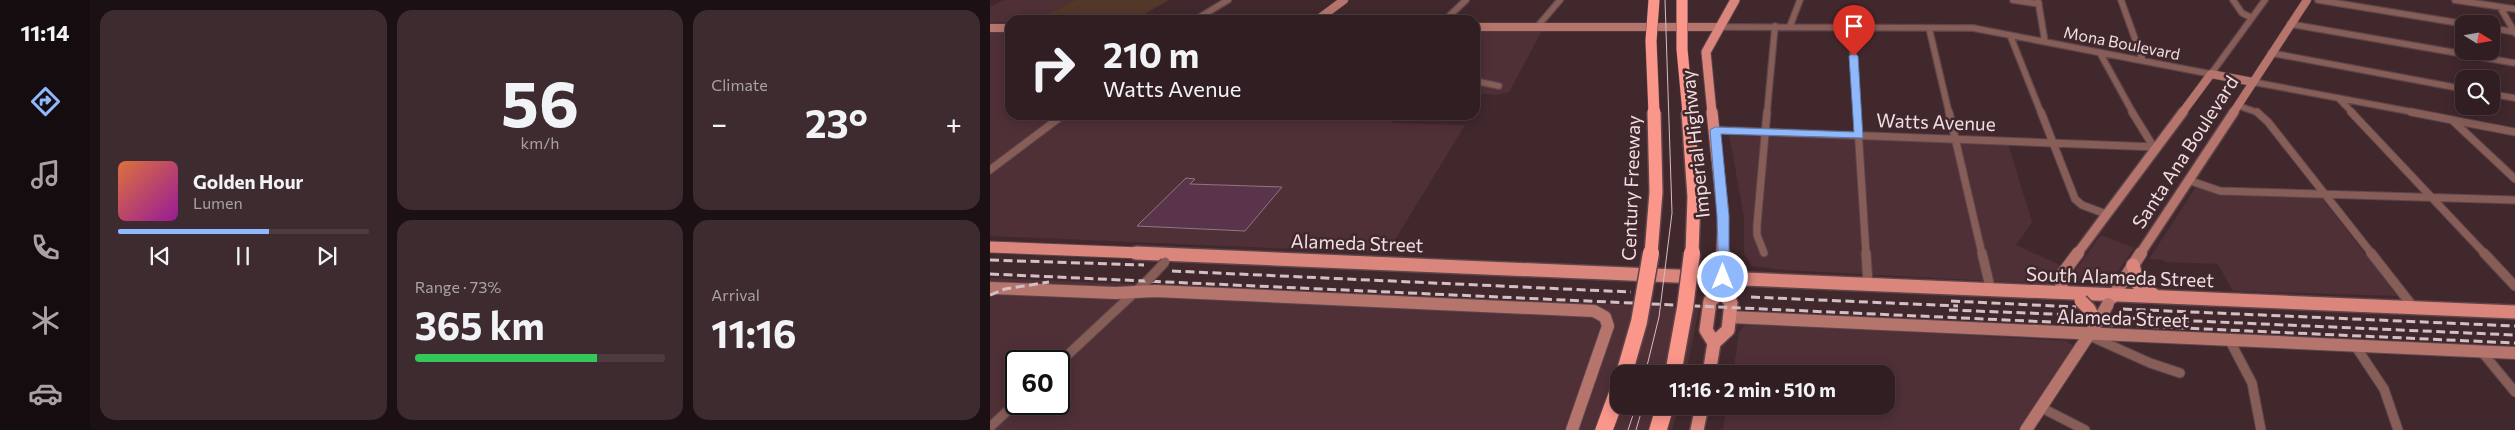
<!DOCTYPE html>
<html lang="en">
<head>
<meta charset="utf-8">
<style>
	:root { --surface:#311e22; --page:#3d2b2f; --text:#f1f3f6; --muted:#a8a2a5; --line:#4c3c40; --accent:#8fb8fd }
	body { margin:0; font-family:Commissioner,sans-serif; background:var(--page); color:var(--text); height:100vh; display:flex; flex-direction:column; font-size:19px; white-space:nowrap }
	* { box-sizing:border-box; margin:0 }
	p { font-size:16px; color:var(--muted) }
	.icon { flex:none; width:28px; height:28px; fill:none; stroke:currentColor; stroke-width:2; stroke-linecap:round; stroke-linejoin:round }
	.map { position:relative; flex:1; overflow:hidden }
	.drawer { display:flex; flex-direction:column; gap:10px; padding:10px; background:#1b1013; width:900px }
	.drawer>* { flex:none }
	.guide { position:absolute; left:15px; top:15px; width:475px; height:105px; border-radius:15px; box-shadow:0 2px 12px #0003,0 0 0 1px var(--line); background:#311e22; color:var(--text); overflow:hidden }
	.needle { width:32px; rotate:101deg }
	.controls { position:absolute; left:1465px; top:15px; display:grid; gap:10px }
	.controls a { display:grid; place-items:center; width:45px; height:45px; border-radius:10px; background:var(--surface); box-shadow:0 2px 12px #0003,0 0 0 1px var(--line); font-size:25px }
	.speed { position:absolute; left:15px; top:350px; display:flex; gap:10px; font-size:25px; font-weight:700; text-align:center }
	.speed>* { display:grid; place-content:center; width:65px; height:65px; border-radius:50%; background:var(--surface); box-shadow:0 2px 12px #0003,0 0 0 1px var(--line); line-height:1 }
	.speed .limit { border:2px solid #111; border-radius:8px; background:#fff; color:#111 }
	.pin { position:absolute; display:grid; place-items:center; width:42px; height:42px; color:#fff; margin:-51px -21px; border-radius:50% 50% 50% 0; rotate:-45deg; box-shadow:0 0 5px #0007 }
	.pin .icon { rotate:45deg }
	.me { position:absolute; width:55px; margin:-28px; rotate:0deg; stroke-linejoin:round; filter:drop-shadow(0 0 4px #0008) }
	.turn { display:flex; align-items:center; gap:18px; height:105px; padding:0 15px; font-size:22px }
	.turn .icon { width:65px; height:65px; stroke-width:2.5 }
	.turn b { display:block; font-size:35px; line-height:42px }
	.big { font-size:38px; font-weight:700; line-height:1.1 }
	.drawer .widget { flex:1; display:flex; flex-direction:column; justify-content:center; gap:8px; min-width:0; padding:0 18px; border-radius:15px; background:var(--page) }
	.drawer .dial { align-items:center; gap:0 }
	.dial b { font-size:65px; line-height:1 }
	.song { display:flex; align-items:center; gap:15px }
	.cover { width:60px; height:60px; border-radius:8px; background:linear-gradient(135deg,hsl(20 70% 55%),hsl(300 70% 35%)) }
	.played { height:5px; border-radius:2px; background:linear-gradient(90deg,var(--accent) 60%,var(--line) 60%) }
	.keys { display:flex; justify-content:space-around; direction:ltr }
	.heat { display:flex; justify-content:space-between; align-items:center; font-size:28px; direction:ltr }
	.charge { height:8px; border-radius:4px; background:linear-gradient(90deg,#34c759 73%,var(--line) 0) }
	.drawer .tiles { flex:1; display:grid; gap:10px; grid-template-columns:repeat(3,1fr) }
	.widget:first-child { grid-row:span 2 }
	.trip { position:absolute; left:620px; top:365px; width:285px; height:50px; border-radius:15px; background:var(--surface); box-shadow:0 2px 12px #0003,0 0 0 1px var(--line); font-weight:700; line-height:50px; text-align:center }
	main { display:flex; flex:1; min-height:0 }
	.dock { display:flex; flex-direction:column; width:90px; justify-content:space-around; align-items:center; background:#140c0e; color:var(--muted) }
	.dock .icon { width:35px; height:35px }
	.dock .active { color:var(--accent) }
	.dock b { font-size:22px; color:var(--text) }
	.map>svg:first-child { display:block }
</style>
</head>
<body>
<main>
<nav class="dock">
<b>11:14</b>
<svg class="icon active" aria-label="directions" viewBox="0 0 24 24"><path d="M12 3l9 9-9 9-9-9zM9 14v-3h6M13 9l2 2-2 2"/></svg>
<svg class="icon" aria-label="music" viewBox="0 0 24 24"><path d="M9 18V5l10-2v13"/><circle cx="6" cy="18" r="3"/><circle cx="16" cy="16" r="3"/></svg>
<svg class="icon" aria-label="phone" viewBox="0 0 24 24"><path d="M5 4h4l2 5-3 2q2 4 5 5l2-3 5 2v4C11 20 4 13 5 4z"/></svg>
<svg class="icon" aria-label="climate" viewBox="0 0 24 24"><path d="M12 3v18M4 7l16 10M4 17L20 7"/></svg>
<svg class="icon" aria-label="car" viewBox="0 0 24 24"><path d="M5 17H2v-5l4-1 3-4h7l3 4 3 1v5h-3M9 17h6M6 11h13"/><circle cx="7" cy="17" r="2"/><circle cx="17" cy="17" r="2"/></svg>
</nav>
<section class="drawer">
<div class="tiles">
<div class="widget">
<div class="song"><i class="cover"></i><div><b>Golden Hour</b><p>Lumen</p></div></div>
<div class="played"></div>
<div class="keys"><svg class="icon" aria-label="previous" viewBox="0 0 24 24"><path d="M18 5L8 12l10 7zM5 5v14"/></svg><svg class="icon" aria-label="pause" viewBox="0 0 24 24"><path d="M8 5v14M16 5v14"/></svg><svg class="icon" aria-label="next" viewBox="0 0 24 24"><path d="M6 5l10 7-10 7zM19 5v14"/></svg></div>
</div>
<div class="widget dial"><b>56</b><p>km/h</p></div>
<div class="widget"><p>Climate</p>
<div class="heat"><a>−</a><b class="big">23°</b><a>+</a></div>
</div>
<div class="widget"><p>Range · 73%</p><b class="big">365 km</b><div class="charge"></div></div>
<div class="widget"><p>Arrival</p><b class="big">11:16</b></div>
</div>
</section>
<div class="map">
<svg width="1525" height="430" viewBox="0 0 1525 430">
	<rect width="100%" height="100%" fill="#41282d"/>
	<path fill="#4f3036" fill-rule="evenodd" d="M14,0H85L46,20L0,23V7Z
		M485,31H552L519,92L506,95L485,93Z
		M0,32H20V115H407L401,123L475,125L397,253L0,236Z
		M739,134L1018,143L1042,222L1026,245L1070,265L1058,284L794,270L762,266L754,254V217Z
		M1206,187L1230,194L1332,198L1407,296L1243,291L1228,264L1175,262L1174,260L1159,259Z
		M1111,235L1144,248L1120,283L1085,280L1083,273Z
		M0,278L709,308L696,374H629V406H689L682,430H0ZM26,361H69V404H26Z
		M764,323L1077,341L1083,346L1028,430H733L737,406H896V374H743L749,332L754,326Z"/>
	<path fill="#533729" d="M85,0H179L144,20H46Z"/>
	<path fill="#5a344a" stroke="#917684" d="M196,178L205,179L200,184L292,187L255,231L147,226Z"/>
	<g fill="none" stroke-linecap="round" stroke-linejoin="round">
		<defs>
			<path id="street-far2" d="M1023,0L1049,4
				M1048,0L1055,42
				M1131,0L1153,61
				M1243,0L1252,13L1262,18
				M1328,0L1475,24
				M1465,0L1525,9
				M1510,7L1525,33
				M205,20L238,0
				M455,20L476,0
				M1300,24L1525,63
				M800,26L810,0
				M547,27L570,0
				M729,27L983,28L1221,74L1275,0
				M861,27L867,113
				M939,28L959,113
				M1501,28L1525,32
				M1020,35L1051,113
				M1110,53L1143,113
				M1281,53L1474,89
				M485,81L509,86
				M1263,82L1428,113
				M1501,94L1525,98
				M1348,98L1363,113
				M1249,106L1269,113
				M777,113L785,26"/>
			<path id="street-far1" d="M867,112L876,254
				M959,112L992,254
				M1051,112L1085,199L1092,205L1116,214
				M1142,112L1163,146
				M1267,112L1278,122L1382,254
				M1361,112L1495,254
				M1421,112L1525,132
				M1462,120L1525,179
				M725,130L1166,147
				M0,170L73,115
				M1198,180L1230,191L1525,200
				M774,253L767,235V225L777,112"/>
			<path id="street" d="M876,253L878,284
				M992,253L1001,291
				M1381,253L1424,308
				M1494,253L1525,286
				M1100,336L1160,363L1190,373
				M1240,341L1262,383L1271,430
				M1366,347L1394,389L1408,430
				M1492,352L1525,392
				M69,363L159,279
				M1050,407L1095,430
				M0,427L26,403"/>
			<path id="secondary-far2" d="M327,20L354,0
				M485,27H729
				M0,28H20
				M1192,113L1221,74L1263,82
				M1243,113L1317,0"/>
			<path id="secondary-far1" d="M1087,254L1193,112
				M1150,254L1244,112"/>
			<path id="secondary" d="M0,288L126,293L165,291L604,311L615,317L618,326L582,430
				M1073,293L1070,277L1088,253
				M1122,298L1151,253
				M739,317L1525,353
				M1036,430L1110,318"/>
			<path id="primary-far2" d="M722,113L716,52L745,0"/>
			<path id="primary-far1" d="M722,112L733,216L732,254
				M0,247L176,254"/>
			<path id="primary" d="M146,253L1525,312
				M1143,265L1148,284L1164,295
				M724,343L716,330L720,301L732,291L733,253
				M719,374L724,343L738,330L741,303L732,291
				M707,430L712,406"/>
			<path id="highway" d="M629,382V406H632L623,430H605L620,389L623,384Z
				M666,406H684L677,430H659Z"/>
		</defs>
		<use href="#street-far2" stroke="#5d454a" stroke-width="8"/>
		<use href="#street-far1" stroke="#5d454a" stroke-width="9"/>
		<use href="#street" stroke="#5d454a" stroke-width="11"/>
		<use href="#secondary-far2" stroke="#5d454a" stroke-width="9"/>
		<use href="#secondary-far1" stroke="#5d454a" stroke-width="12"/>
		<use href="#secondary" stroke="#5d454a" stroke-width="14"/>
		<use href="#primary-far2" stroke="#5d454a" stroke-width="11"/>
		<use href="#primary-far1" stroke="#5d454a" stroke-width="13"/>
		<use href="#primary" stroke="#5d454a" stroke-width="16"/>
		<use href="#highway" stroke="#5d454a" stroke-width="2"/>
		<use href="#street-far2" stroke="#865d57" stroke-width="5.5"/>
		<use href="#street-far1" stroke="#865d57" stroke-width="7"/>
		<use href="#street" stroke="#865d57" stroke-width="9"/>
		<use href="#secondary-far2" stroke="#b5746c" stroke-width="8"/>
		<use href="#secondary-far1" stroke="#b5746c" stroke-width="9"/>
		<use href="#secondary" stroke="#b5746c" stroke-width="12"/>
		<use href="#primary-far2" stroke="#da867c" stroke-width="9"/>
		<use href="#primary-far1" stroke="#da867c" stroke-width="11"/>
		<use href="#primary" stroke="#da867c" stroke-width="13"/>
		<use href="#highway" fill="#fb968b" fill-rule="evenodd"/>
		<path stroke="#d3c0c4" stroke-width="1" d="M655,374L669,317L682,213L675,0
			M638,430L646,406
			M646,430L653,406"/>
		<path stroke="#d3c0c4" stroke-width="3" stroke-dasharray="9 4.5" stroke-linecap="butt" d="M0,260L154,265
			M182,271L641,292
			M0,274L1525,343
			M0,295L15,289L59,282
			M761,297L968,306
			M961,301L1086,307
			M1133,309L1525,326
			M959,310L1089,315
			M1136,318L1525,335"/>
		<defs>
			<path id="street-bridge" d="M159,279L175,262"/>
			<path id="secondary-bridge" d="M1110,318L1118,304"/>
			<path id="primary-bridge" d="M1091,301L1099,309L1104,320"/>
			<path id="highway-bridge-far2" d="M692,0V49L698,113
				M664,113L661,41L664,0"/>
			<path id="highway-bridge-far1" d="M698,112L704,197L702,254
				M661,254L666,192L664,112"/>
			<path id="highway-bridge" d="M634,374L649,322L661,253
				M683,374L695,308L702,253"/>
		</defs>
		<use href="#street-bridge" stroke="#5d454a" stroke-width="11" stroke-linecap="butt"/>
		<use href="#secondary-bridge" stroke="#5d454a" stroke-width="14" stroke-linecap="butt"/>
		<use href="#primary-bridge" stroke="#5d454a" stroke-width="16" stroke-linecap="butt"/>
		<use href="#highway-bridge-far2" stroke="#5d454a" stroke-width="12" stroke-linecap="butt"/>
		<use href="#highway-bridge-far1" stroke="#5d454a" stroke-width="16" stroke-linecap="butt"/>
		<use href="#highway-bridge" stroke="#5d454a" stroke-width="19" stroke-linecap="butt"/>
		<use href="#street-bridge" stroke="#865d57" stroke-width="9"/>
		<use href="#secondary-bridge" stroke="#b5746c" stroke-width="12"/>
		<use href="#primary-bridge" stroke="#da867c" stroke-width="13"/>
		<use href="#highway-bridge-far2" stroke="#fb968b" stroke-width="11"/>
		<use href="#highway-bridge-far1" stroke="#fb968b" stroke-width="13"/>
		<use href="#highway-bridge" stroke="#fb968b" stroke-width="16"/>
	</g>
	<path fill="#8fb8fd" stroke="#5d78a4" d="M864,53L868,56L873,138L731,134L739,216V277L733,281L729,280L727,216L720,130L725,127L864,132L859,56Z"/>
	<g text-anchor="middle" stroke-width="5" stroke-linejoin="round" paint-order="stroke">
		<g font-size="16" fill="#f0dfe2" stroke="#41282d">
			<text transform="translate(1132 43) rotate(11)" y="6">Mona Boulevard</text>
		</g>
		<g font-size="19" fill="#f0dfe2" stroke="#41282d">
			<text transform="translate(946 122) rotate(2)" y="7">Watts Avenue</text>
			<text transform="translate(705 144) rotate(-96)" y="7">Imperial Highway</text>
			<text transform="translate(1195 152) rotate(-57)" y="7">Santa Ana Boulevard</text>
			<text transform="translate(641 188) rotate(-88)" y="7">Century Freeway</text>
			<text transform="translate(367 243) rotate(2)" y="7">Alameda Street</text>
			<text transform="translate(1130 277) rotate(2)" y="7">South Alameda Street</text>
			<text transform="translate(1133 318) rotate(2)" y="7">Alameda Street</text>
		</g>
	</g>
</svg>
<div class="controls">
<a><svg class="needle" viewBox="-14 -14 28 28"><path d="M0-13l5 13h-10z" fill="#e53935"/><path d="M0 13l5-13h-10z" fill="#a8a2a5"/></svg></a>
<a><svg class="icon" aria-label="search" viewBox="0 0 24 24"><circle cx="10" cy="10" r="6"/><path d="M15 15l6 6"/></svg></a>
</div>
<div class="speed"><div class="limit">60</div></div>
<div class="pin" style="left:864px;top:56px;background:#d93025"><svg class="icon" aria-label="arrive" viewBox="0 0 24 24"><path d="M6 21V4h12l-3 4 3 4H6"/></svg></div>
<svg class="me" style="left:733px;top:277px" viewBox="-20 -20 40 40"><circle r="17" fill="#8fb8fd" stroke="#fff" stroke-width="3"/><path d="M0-11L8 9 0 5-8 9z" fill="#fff"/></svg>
<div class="trip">11:16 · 2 min · 510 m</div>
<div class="guide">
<div class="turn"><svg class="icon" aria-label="right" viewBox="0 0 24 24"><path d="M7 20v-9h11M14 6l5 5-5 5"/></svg><div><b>210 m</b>Watts Avenue</div></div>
</div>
</div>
</main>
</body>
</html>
